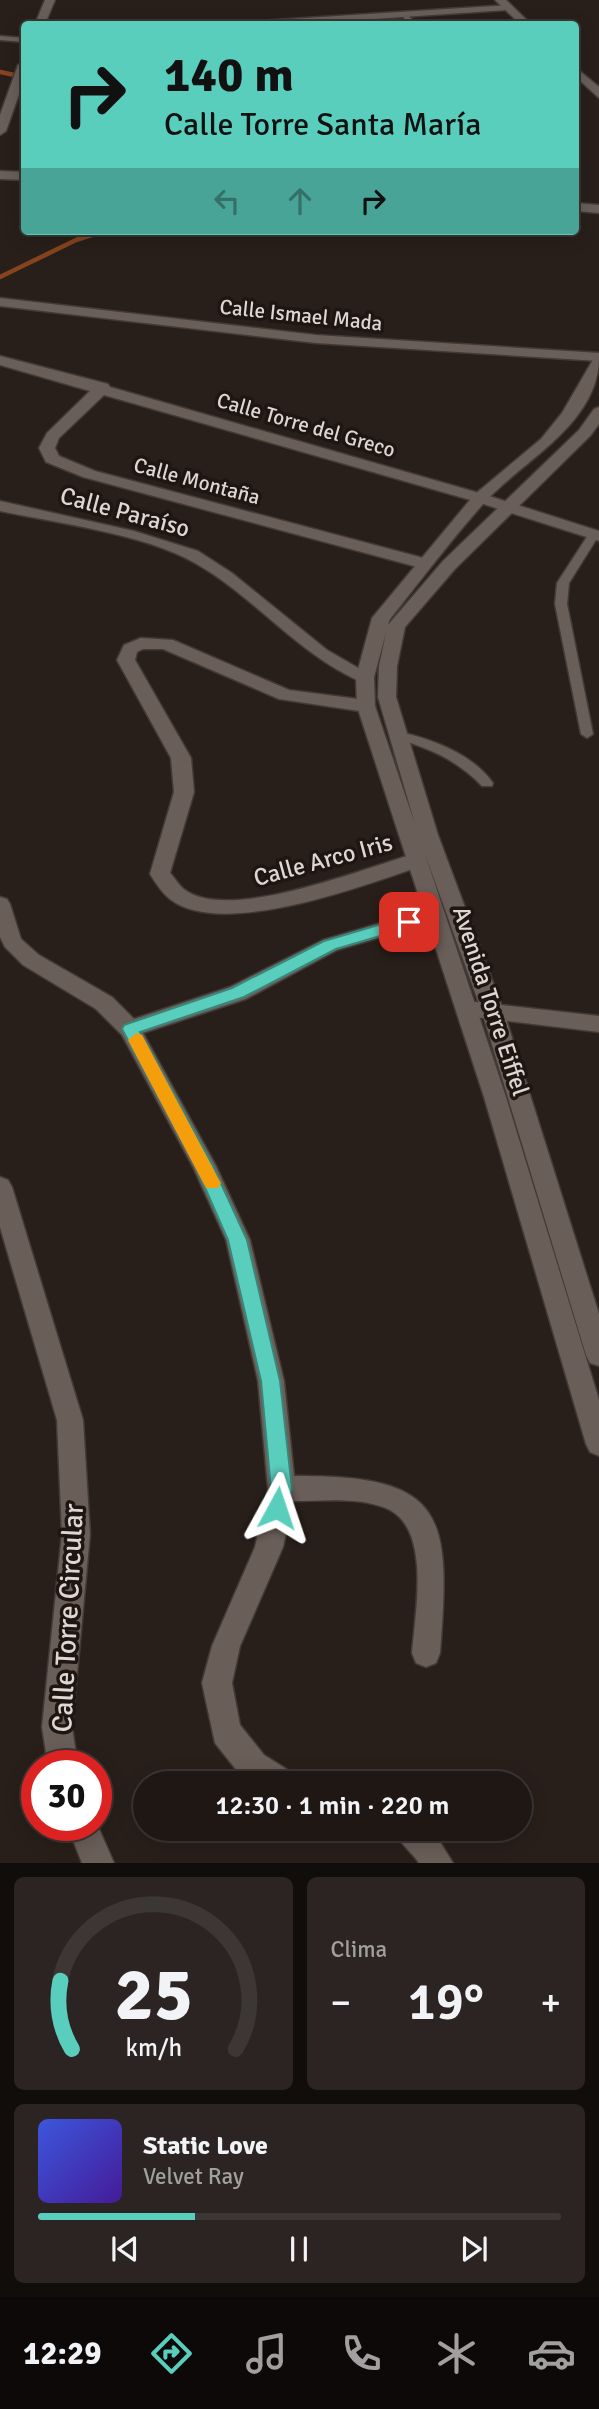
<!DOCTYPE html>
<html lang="es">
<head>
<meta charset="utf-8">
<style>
	:root { --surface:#1f1714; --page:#2c2422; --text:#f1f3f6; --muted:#a19fa0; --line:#3c3634; --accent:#5acebd }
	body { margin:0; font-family:Signika,sans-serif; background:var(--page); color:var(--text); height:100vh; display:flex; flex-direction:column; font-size:26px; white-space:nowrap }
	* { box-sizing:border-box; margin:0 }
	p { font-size:23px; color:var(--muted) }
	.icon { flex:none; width:38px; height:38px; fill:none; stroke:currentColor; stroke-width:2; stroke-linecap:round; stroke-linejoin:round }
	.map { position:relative; height:1863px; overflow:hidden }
	.side { display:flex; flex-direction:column; gap:14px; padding:14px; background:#110d0b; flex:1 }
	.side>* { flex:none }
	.hud { position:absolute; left:21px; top:21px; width:558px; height:214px; border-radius:7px; box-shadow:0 4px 18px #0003,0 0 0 2px var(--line); background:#5acebd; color:#111; overflow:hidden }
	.speed { position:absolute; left:21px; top:1750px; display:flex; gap:14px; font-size:35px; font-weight:700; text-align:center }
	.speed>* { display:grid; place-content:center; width:91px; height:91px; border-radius:50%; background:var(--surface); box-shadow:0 4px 18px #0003,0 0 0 2px var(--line); line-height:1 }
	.speed .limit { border:10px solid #d22; background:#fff; color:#111 }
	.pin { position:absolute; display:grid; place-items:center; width:60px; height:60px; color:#fff; margin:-30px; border-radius:14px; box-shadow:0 4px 10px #0006 }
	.me { position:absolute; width:77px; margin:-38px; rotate:5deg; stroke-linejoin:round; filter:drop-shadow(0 0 5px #0008) }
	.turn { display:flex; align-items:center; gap:24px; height:147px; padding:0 28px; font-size:32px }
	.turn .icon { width:91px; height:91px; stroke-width:2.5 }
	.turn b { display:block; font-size:49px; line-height:60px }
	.lanes { display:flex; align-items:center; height:66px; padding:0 28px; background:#0003; justify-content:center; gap:35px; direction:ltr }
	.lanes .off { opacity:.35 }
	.big { font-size:52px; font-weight:600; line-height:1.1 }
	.side .card { flex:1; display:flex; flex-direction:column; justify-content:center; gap:10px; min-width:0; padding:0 24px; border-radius:10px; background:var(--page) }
	.side .dial { align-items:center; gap:0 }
	.dial svg { height:182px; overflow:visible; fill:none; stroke:var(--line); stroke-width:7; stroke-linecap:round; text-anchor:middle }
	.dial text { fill:var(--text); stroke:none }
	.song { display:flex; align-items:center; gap:21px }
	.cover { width:84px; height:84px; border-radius:10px; background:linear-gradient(135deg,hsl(230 70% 55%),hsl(260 70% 35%)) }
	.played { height:7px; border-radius:4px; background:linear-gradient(90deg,var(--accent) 30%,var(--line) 30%) }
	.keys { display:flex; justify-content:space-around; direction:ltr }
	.heat { display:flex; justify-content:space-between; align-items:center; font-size:38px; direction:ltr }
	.side .tiles { flex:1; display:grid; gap:14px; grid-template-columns:1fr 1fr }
	.card:last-child { grid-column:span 2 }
	.trip { position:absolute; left:133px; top:1771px; width:399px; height:70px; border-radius:35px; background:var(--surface); box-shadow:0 4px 18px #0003,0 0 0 2px var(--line); font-weight:600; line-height:70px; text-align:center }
	.tabs { display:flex; height:112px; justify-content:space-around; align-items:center; background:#0c0908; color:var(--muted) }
	.tabs .icon { width:49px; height:49px }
	.tabs .active { color:var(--accent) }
	.tabs b { font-size:32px; color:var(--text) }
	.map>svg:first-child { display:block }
</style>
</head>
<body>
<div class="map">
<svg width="599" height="1863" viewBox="0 0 599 1863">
	<rect width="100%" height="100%" fill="#291f1a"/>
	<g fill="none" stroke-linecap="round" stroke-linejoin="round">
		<path stroke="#85441e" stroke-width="4.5" d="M0,72L24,77
			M0,277L76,240L104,231"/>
		<defs>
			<path id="lane" d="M400,12H406L415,24H408Z
				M0,36L24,38V42L0,40Z
				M594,531L598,532L599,535L569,583L567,604L593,734L587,738L581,734L555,604L557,583L590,532Z
				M397,731C433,740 470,752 493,783L492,786H482C457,760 428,747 393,738L391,735L393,732Z"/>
			<path id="street" d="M45,0H55L45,24H35Z
				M511,5L512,7L507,10L299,24H253L258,21Z
				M24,62V80L6,131L0,135V115L18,65Z
				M0,298L316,335L599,353V361L316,343L0,306Z
				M0,356L108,384L110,387L486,495L599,531V541L474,501L104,395L59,438L55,448L59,456L95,471L431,560L433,564L425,569L83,477L46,462L39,448L47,433L90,391L0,365Z
				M0,501L134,531L198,551L232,573L327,650L374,677L365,683L359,681C294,651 255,597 195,563C145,534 57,523 0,511Z
				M141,638L173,640L289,690L366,700L375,706L366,712L279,699L163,649H143L137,652L135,660L191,758L194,792L170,873C175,878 179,886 185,890C230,923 367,867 417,853L427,860L424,865C368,884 222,940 170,899C162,893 155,882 150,874L174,792L171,758L117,660L124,645Z
				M0,897L7,899L10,904L21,939L39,955L112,997L134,1019L230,987L323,940L435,907L442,909L445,914L442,919L337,950L246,999L143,1033L216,1166L250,1240L284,1381L294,1476C446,1475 451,1514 440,1653L436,1663L426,1667L416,1663L412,1653C415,1614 431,1532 390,1510C363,1496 322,1501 293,1501L283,1547L240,1646L232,1683L240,1725L264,1755L291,1772L295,1783H253L242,1777L215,1743L202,1683L212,1646L255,1547L268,1489L258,1381L226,1240L193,1167L122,1035L96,1009L23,965L5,947L0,937Z
				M467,1001L599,1016V1032L459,1015L456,1009L459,1003Z
				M0,1177L8,1180L12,1187L83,1420L90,1534L72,1727L78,1766H48L42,1727L62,1534L57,1420L0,1227Z
				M96,1822L114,1863H82L67,1825H96Z
				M393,1829H432L453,1863H419C410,1850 398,1842 393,1829Z"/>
			<path id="secondary" d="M495,0H506L531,24H520Z
				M576,68L599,87V98L576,77Z
				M0,171L24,172V180L0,179Z
				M576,203L599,205V213L576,211Z
				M599,357C599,424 523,460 484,503C451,540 421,580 390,619L388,625L443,561L579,430L594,409L599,407V424L590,436L455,569L405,627L397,666L396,697L438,835L504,1012L599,1314V1366L590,1363L586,1355L482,1012L425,854L506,1097L599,1400V1456L590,1452L586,1444L484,1097L357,706L356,677L372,618L474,495L541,439L562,413L594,358ZM386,633L379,666L378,697L415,824L375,706L374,677Z"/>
		</defs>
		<use href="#lane" stroke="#423a36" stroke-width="3"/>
		<use href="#street" stroke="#423a36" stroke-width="3"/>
		<use href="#secondary" stroke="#423a36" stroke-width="3"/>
		<use href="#lane" fill="#6a5e58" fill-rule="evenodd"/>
		<use href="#street" fill="#6a5e58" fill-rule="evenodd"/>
		<use href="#secondary" fill="#6a5e58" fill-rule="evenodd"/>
	</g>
	<path fill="#5acebd" stroke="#3a867b" stroke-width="2" d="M409,916L417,922L414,926L336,949L244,997L140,1032L213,1166L247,1240L280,1381L292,1489L285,1515L277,1518L270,1515L267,1508L271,1489L261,1381L228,1240L196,1167L122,1029L124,1025L232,988L324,941Z"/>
	<path fill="#f59e0b" d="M136,1033L142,1035L218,1178L221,1183L218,1188H206L128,1040Z"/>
	<g text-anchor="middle" stroke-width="7" stroke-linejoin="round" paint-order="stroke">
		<g font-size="21" fill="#ddd6d2" stroke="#1f1611">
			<text transform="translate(301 315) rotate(6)" y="7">Calle Ismael Mada</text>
			<text transform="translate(306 425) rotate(16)" y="7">Calle Torre del Greco</text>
			<text transform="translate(197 481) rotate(15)" y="7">Calle Montaña</text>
		</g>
		<g font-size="24" fill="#ddd6d2" stroke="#1f1611">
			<text transform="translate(125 512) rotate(15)" y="8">Calle Paraíso</text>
			<text transform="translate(323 860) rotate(-15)" y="8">Calle Arco Iris</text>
			<text transform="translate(491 1001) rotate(72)" y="8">Avenida Torre Eiffel</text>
		</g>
		<g font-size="28" fill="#ddd6d2" stroke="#1f1611">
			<text transform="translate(67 1618) rotate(-87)" y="10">Calle Torre Circular</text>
		</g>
	</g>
</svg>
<div class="speed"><div class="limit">30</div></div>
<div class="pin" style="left:409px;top:922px;background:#d93025"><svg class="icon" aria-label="arrive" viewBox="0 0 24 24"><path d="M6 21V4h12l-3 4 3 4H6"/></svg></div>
<svg class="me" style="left:277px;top:1508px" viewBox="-20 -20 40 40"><path d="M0-17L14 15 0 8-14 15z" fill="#5acebd" stroke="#fff" stroke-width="4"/></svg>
<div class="trip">12:30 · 1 min · 220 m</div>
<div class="hud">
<div class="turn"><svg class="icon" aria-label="right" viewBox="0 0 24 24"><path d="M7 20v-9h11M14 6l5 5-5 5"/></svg><div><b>140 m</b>Calle Torre Santa María</div></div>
<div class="lanes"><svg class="icon off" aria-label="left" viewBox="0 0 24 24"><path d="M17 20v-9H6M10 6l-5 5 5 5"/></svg><svg class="icon off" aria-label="ahead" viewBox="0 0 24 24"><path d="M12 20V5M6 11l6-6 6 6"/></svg><svg class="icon" aria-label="right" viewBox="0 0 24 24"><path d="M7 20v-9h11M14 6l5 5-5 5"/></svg></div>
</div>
</div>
<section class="side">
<div class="tiles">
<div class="card dial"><svg viewBox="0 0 100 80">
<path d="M14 69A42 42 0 1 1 86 69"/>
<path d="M14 69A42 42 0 0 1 9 39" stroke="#5acebd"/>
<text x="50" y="56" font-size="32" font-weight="700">25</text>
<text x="50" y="72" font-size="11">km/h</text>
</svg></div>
<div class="card"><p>Clima</p>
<div class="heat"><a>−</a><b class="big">19°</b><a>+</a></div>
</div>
<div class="card">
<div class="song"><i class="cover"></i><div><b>Static Love</b><p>Velvet Ray</p></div></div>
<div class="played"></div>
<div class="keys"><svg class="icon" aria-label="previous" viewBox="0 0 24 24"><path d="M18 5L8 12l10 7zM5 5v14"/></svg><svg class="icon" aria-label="pause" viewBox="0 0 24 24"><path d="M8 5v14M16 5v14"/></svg><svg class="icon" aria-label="next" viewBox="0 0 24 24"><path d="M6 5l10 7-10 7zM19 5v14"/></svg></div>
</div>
</div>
</section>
<nav class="tabs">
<b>12:29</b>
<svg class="icon active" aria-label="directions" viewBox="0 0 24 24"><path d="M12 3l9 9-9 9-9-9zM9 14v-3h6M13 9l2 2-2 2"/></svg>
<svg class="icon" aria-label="music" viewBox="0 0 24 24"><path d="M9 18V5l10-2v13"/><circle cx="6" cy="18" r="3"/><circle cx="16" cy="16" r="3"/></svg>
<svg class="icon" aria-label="phone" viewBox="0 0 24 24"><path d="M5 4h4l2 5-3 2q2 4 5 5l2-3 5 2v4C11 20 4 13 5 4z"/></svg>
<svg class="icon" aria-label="climate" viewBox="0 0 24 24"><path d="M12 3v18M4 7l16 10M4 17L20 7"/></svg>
<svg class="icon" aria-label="car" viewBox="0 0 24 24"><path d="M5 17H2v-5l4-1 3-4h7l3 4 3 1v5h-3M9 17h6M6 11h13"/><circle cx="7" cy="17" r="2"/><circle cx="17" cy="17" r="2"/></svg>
</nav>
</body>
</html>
